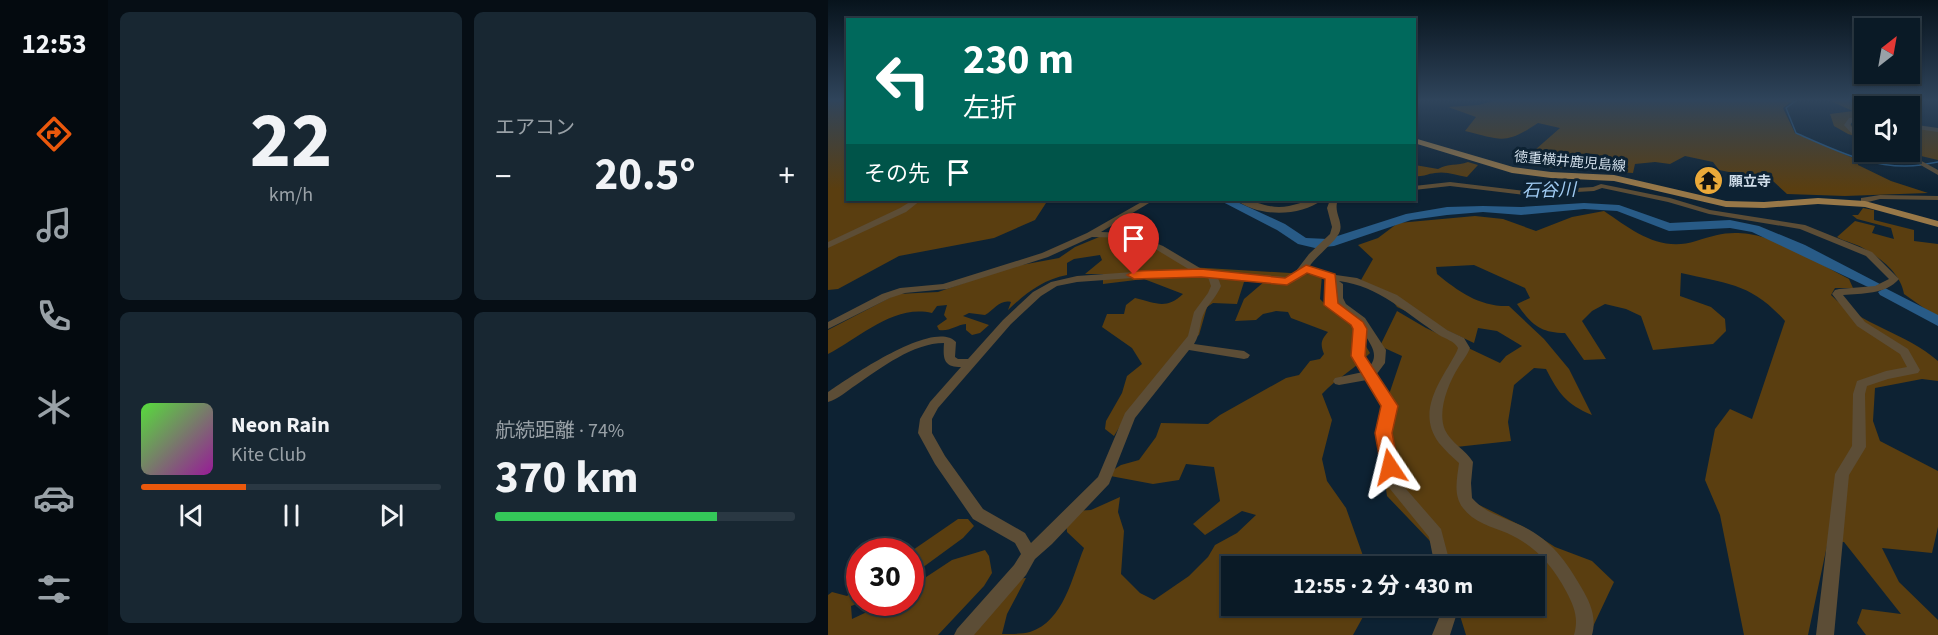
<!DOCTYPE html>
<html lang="ja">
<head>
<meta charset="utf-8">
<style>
	:root { --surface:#0a1a26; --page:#182732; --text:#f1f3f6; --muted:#99a1a7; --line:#2a3843; --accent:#ea580c }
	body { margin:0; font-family:"Source Sans 3","Noto Sans JP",sans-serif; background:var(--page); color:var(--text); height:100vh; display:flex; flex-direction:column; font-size:22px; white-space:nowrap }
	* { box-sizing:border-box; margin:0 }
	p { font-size:20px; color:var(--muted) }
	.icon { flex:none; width:33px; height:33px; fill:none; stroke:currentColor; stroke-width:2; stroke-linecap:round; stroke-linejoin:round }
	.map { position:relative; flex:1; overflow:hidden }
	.drawer { display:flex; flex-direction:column; gap:12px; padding:12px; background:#060e15; width:720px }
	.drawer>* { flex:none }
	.banner { position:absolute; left:18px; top:18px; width:570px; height:183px; border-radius:0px; box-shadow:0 2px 4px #0004,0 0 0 2px var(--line); background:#00695c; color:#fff; overflow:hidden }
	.needle { width:39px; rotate:31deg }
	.buttons { position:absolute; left:1026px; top:18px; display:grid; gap:12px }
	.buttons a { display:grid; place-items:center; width:66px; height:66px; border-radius:0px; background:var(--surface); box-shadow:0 2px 4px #0004,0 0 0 2px var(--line); font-size:30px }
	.speed { position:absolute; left:18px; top:538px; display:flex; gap:12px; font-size:30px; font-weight:700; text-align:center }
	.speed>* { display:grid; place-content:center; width:78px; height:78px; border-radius:50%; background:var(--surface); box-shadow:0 2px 4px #0004,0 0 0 2px var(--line); line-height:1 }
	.speed .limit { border:9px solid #d22; background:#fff; color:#111 }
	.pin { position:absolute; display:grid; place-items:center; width:51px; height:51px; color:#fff; margin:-62px -26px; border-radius:50% 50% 50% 0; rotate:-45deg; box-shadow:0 0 6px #0007 }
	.pin .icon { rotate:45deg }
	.me { position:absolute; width:66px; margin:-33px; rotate:350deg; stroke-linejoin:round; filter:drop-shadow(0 0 4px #0008) }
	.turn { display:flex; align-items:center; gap:21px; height:126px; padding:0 18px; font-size:27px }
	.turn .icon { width:78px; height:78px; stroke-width:2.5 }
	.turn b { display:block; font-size:42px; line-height:51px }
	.then { display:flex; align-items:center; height:57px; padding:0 18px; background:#0003; gap:12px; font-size:22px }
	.big { font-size:45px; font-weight:700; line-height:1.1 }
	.drawer .card { flex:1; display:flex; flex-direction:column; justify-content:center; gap:9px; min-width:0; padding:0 21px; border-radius:9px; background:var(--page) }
	.drawer .dial { align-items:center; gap:0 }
	.dial b { font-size:78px; line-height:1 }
	.song { display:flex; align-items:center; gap:18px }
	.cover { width:72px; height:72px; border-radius:9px; background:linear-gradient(135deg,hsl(110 70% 55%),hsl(300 70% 35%)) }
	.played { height:6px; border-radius:3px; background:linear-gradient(90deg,var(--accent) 35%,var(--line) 35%) }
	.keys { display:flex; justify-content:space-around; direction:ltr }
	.heat { display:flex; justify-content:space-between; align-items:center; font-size:33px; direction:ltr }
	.charge { height:9px; border-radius:4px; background:linear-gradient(90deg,#34c759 74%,var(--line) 0) }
	.drawer .tiles { flex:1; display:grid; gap:12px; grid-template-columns:repeat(2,1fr) }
	.trip { position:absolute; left:393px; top:556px; width:324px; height:60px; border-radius:0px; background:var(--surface); box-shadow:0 2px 4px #0004,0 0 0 2px var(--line); font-weight:700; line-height:60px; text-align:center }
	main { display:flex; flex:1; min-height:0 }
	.menu { display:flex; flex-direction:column; width:108px; justify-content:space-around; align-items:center; background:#040a0f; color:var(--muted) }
	.menu .icon { width:42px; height:42px }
	.menu .selected { color:var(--accent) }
	.menu b { font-size:27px; color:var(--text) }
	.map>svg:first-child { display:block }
</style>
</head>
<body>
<main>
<nav class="menu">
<b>12:53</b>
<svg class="icon selected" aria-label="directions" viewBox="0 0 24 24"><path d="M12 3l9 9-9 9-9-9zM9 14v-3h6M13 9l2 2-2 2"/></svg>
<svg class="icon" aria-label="music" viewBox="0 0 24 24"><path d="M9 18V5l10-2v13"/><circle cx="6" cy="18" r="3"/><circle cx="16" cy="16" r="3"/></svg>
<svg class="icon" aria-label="phone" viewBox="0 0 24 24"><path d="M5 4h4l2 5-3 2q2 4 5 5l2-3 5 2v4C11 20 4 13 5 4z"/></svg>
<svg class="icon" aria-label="climate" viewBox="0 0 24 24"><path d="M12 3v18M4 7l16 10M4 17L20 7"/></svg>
<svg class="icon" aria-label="car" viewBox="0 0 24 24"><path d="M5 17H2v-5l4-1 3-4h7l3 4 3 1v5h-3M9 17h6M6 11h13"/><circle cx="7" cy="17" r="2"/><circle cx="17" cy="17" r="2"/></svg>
<svg class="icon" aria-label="filters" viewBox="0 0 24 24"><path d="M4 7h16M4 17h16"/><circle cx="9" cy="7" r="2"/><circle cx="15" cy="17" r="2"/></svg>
</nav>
<section class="drawer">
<div class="tiles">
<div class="card dial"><b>22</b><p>km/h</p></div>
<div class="card"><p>エアコン</p>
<div class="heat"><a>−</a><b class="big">20.5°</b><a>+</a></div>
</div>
<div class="card">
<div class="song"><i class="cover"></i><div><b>Neon Rain</b><p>Kite Club</p></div></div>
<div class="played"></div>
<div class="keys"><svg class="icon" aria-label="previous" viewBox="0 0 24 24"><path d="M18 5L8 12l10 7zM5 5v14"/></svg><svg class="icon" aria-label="pause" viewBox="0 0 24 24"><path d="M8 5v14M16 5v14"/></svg><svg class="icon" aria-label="next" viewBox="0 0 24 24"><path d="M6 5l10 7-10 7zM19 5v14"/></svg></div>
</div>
<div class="card"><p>航続距離 · 74%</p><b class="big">370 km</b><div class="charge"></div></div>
</div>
</section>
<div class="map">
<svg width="1110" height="635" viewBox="0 0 1110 635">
	<rect width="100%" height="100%" fill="#0d2233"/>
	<path fill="#5a3e10" d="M0,100H19L20,200H224L218,203L207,220L166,238L71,256L10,289L0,290Z
		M669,100H966L955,108L967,133L1030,160V165L1063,181L1100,193L1017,196L959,194L945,181L891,170L885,162L857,156L842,164L827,162L807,164L805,173L703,166L699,157L732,128L710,123C677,145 674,140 637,131L648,117L620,107L650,105Z
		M1000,100H1065L1069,106H1036V119L1021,120L1024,127L1036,133V139L1020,134L1006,126L1002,114L1025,111Z
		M1082,126L1110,129V160L1076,152H1082Z
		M640,162L650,165L639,177C628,175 618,171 607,173C598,174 596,177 587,176V165L610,169C620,163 629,166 640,162Z
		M1035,208L1046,210V220L1086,230V241L1110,244V318L1076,294C1073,274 1053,258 1035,248C1027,243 1017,242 1009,237L1027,221L1047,226L1044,233L1066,239L1063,228L1029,219L1024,215H1030Z
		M776,211C804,230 832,253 868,241C888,235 899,231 921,234C958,240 989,263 1021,279L1025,288H1007L1003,295C1033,325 1078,333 1110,361V381L1094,379L1047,388L1045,421L1052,441L1110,471V527L1104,553L1054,548L1071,582L1110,620V635H1038L1029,623L1034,609L1073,614L1016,542L1000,541L980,635H916L892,515L877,480L887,429L902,409L924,419L957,321C923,283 900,284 853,273L852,296L883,307L897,319L898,331L885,344L825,350L813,316L798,309L777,304L764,311L754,321L778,359L756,360L737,333C712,333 703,324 689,304L702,298L697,288L646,265L608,267L609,274C631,292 652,307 681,306L716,339L741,369L764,415C738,404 731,394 718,369L706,368L686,385L680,422L683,441L628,447L643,501L696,527L727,547L764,561L786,582L761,635H638L629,606H706V567H613L602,541L559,496L549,430L574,356L552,346L569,311L598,328L672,363L678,356L694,346L669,331L650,328L646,343L569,307L562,297L533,280L545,259L530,245L550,238L570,223L647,216L675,219L708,231L744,217Z
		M276,235L313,239L361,267L494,275L492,299L504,311L523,322L542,353C527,369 509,378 494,394L504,420L494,459L499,481L518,508L539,567H404V606H541L525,635H137L184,579L198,578L179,614L174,634C183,634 194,634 202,632C236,621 244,577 256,548L239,532L238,520L245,511L263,510L292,497L290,512L296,531L293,574L312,593L326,600L361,576L380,557L387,545L409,533L428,515L414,511L377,535L365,524L392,501L386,467L358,464L351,480L325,484L277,475L293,465L311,460L328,437L333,423L380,424L392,415L458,378L471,375L482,361L492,359L496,354C492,344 493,340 500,332L463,318L460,312L448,311L435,314L428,320L407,321L416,299L437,281L416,282L409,304L385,303L379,307L371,335L355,345L297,418L286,436L277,429L278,421L294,393L299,376L314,364L304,348L274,327L279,314H296L298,305L307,298C328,303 338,310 355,294L316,279L275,284V274H257L274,260L272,255L246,259L239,263V275C214,280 198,293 180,310L183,302C172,299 166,310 157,315L141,313L135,316L161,325L152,333L144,335L138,330V324C128,325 121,332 111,330L109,326L119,319L116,315L119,305L109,306L104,313C65,304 32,338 0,354V330L69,294L110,292L183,267L231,258L247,247Z
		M130,519H140L146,526L135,538L83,576L82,552Z
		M157,550L161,556L164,573L156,586L110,635H0V595L4,592L19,596L31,587V603L23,606L24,619L58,603H82L83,587L124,560Z"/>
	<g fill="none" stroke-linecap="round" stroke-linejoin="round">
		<path stroke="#285b87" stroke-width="1.5" d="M969,100L958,108L968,133C1009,151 1048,171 1093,165
			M1098,164L1110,162"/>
		<path fill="#285b87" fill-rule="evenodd" d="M391,200H405L457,224L478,238L500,239L578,214L619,207L655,206L693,207L756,203L791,205L842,223L902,220L931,226L977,245L1052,284L1045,288L1040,287L924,232L902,228L841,231L789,211L756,209L693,215L655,212L619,215L583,220L506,246L487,248L470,244L449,230Z
			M1057,288L1110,315V326L1052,295L1050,292Z"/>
		<path fill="#5c4d36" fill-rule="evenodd" d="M1030,100H1036L1040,106L1035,107Z
			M1036,116V120L1025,121L1022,125L1028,132L1036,136V140L1024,134L1016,125L1021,118Z
			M1082,124L1110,128V132L1082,128Z
			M1070,152H1077L1110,170V175Z
			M622,182L697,191L765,187L773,184L842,198L882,210L977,225L1044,252L1071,279C1057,295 1034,293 1015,295L1037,322L1080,349L1092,370L1090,373L1060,379L1039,386L1037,394L1038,447L1021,475L1006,635H988L1007,474L1024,446L1025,394L1029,381L1058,371L1079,367L1072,354L1029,326L1004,294L1007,290L1011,289L1047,286L1061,279L1038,256L972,229L881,214L840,202L774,188L766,191L697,195L622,186L586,190V186Z
			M1052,195L1110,196V200L1052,199L1040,202V206H1037L1033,204V198Z
			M85,200H93L78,212L0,248V242L72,208Z
			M317,200H326L273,232L303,233L335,246L377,271L461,277L468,271L481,254L502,234L504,227L499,208L502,200H510C505,212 515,220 512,231C509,241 489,255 481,267L508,275L529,278L569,295L619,330L636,338L642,348C639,356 634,361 630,368C620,384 609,412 617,430C623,443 638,450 645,462L643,483L644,498C657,513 675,517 692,525C721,538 738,560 753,587C762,602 769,617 764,635H746C751,618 746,606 738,591C724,565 706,545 679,533C664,527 645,522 635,508C625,495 629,479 631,463C624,457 617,450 611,443C587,410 614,380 629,351L630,348C626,341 618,339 611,335C579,314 551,286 511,281L515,284V298L518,304L537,318L558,350L557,363L548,375L568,406L563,433L572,482L613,529L623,567H607L601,537L558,484L549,433L556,406L539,380L511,385L507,384L505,381L507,378L535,372L524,356L527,329L524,324L498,305V278L478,272L471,279L463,283L390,278L393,286C389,296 382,302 377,311C371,321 373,334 366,344L416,351L422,355L420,358L416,359L361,350L307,418L281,484L224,544L207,559L198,575L146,635H126L129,629L186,565L193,554L187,543L145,519L107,464L90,433L92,419L102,402L133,367C115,367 115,358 116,343C85,343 53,368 28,385C19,391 10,399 0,402V392C21,378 106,318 128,342L127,357L130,359H140L175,320L205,292L223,282L249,276L347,269L362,270L329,250L299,238L264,237L220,257L119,289L77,293L62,298L0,329V322L54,294L72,288L115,284L214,253L259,233ZM347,275L380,277L383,286L380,293L366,312L360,336L297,413L270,477L203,543L197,533L155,509L117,456L104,433V419L110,408L183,324L213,296L229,286L249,282ZM537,335C543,345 551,355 542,366L536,356Z
			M408,200C422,198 436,207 451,207C466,207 480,198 494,200C472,217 430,217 408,200Z
			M612,606H628L629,613L622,635H604L613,613Z"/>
		<path fill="#987848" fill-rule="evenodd" d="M586,138L685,167L723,172L786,175L898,201L936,202L990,198L1037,201L1110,221V227L1037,207L990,204L936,208L898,207L786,181L723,178L684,173L586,143Z"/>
	</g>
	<linearGradient id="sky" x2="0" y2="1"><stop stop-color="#07131c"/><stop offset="0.53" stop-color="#2f445b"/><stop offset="1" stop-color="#2f445b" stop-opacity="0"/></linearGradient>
	<rect width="1110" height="189" fill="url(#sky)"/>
	<path fill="#ea580c" stroke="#983908" stroke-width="1.5" d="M478,265L507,274L510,303L535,322L539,329L537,356L570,406L564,433L571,467L568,472L562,474L556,472L553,467L547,433L553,406L523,356L525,329L523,325L496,305L497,279L479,273L459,285L373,277L306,279L299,275L306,271L373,269L457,278Z"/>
	<defs>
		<symbol id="temple-disc" viewBox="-11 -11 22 22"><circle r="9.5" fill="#eba939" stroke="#0d2233"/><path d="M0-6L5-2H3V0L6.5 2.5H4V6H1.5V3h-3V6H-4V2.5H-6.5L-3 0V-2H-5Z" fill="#111"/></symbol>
	</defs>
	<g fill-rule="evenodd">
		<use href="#temple-disc" x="864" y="164" width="33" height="33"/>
	</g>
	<g text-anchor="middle" stroke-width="6" stroke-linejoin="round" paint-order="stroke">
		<g font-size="14" fill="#d0dde9" stroke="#0d2233">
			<text transform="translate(742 161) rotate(5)" y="5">徳重横井鹿児島線</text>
		</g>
		<g font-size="14" font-weight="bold" fill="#d0dde9" stroke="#0d2233" text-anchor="start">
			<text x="901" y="186">願立寺</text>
		</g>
		<g font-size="18" font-style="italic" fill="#a0cbf2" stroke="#0d2233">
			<text transform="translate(721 190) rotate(-1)" y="6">石谷川</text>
		</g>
	</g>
</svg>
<div class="buttons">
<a><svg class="needle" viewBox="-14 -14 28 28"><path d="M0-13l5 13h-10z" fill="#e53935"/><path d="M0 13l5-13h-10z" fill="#99a1a7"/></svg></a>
<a><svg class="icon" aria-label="sound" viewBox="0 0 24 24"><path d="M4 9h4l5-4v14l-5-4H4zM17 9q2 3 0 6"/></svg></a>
</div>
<div class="speed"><div class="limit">30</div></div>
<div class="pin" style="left:306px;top:275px;background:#d93025"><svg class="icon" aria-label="arrive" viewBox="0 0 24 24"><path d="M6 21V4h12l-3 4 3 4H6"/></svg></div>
<svg class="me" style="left:562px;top:467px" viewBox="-20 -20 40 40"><path d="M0-17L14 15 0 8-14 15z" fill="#ea580c" stroke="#fff" stroke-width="4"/></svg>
<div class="trip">12:55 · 2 分 · 430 m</div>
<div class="banner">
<div class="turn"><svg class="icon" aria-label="left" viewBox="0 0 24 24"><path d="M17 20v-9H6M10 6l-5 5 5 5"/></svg><div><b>230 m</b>左折</div></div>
<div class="then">その先<svg class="icon" aria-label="arrive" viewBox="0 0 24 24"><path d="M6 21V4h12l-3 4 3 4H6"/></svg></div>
</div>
</div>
</main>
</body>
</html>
